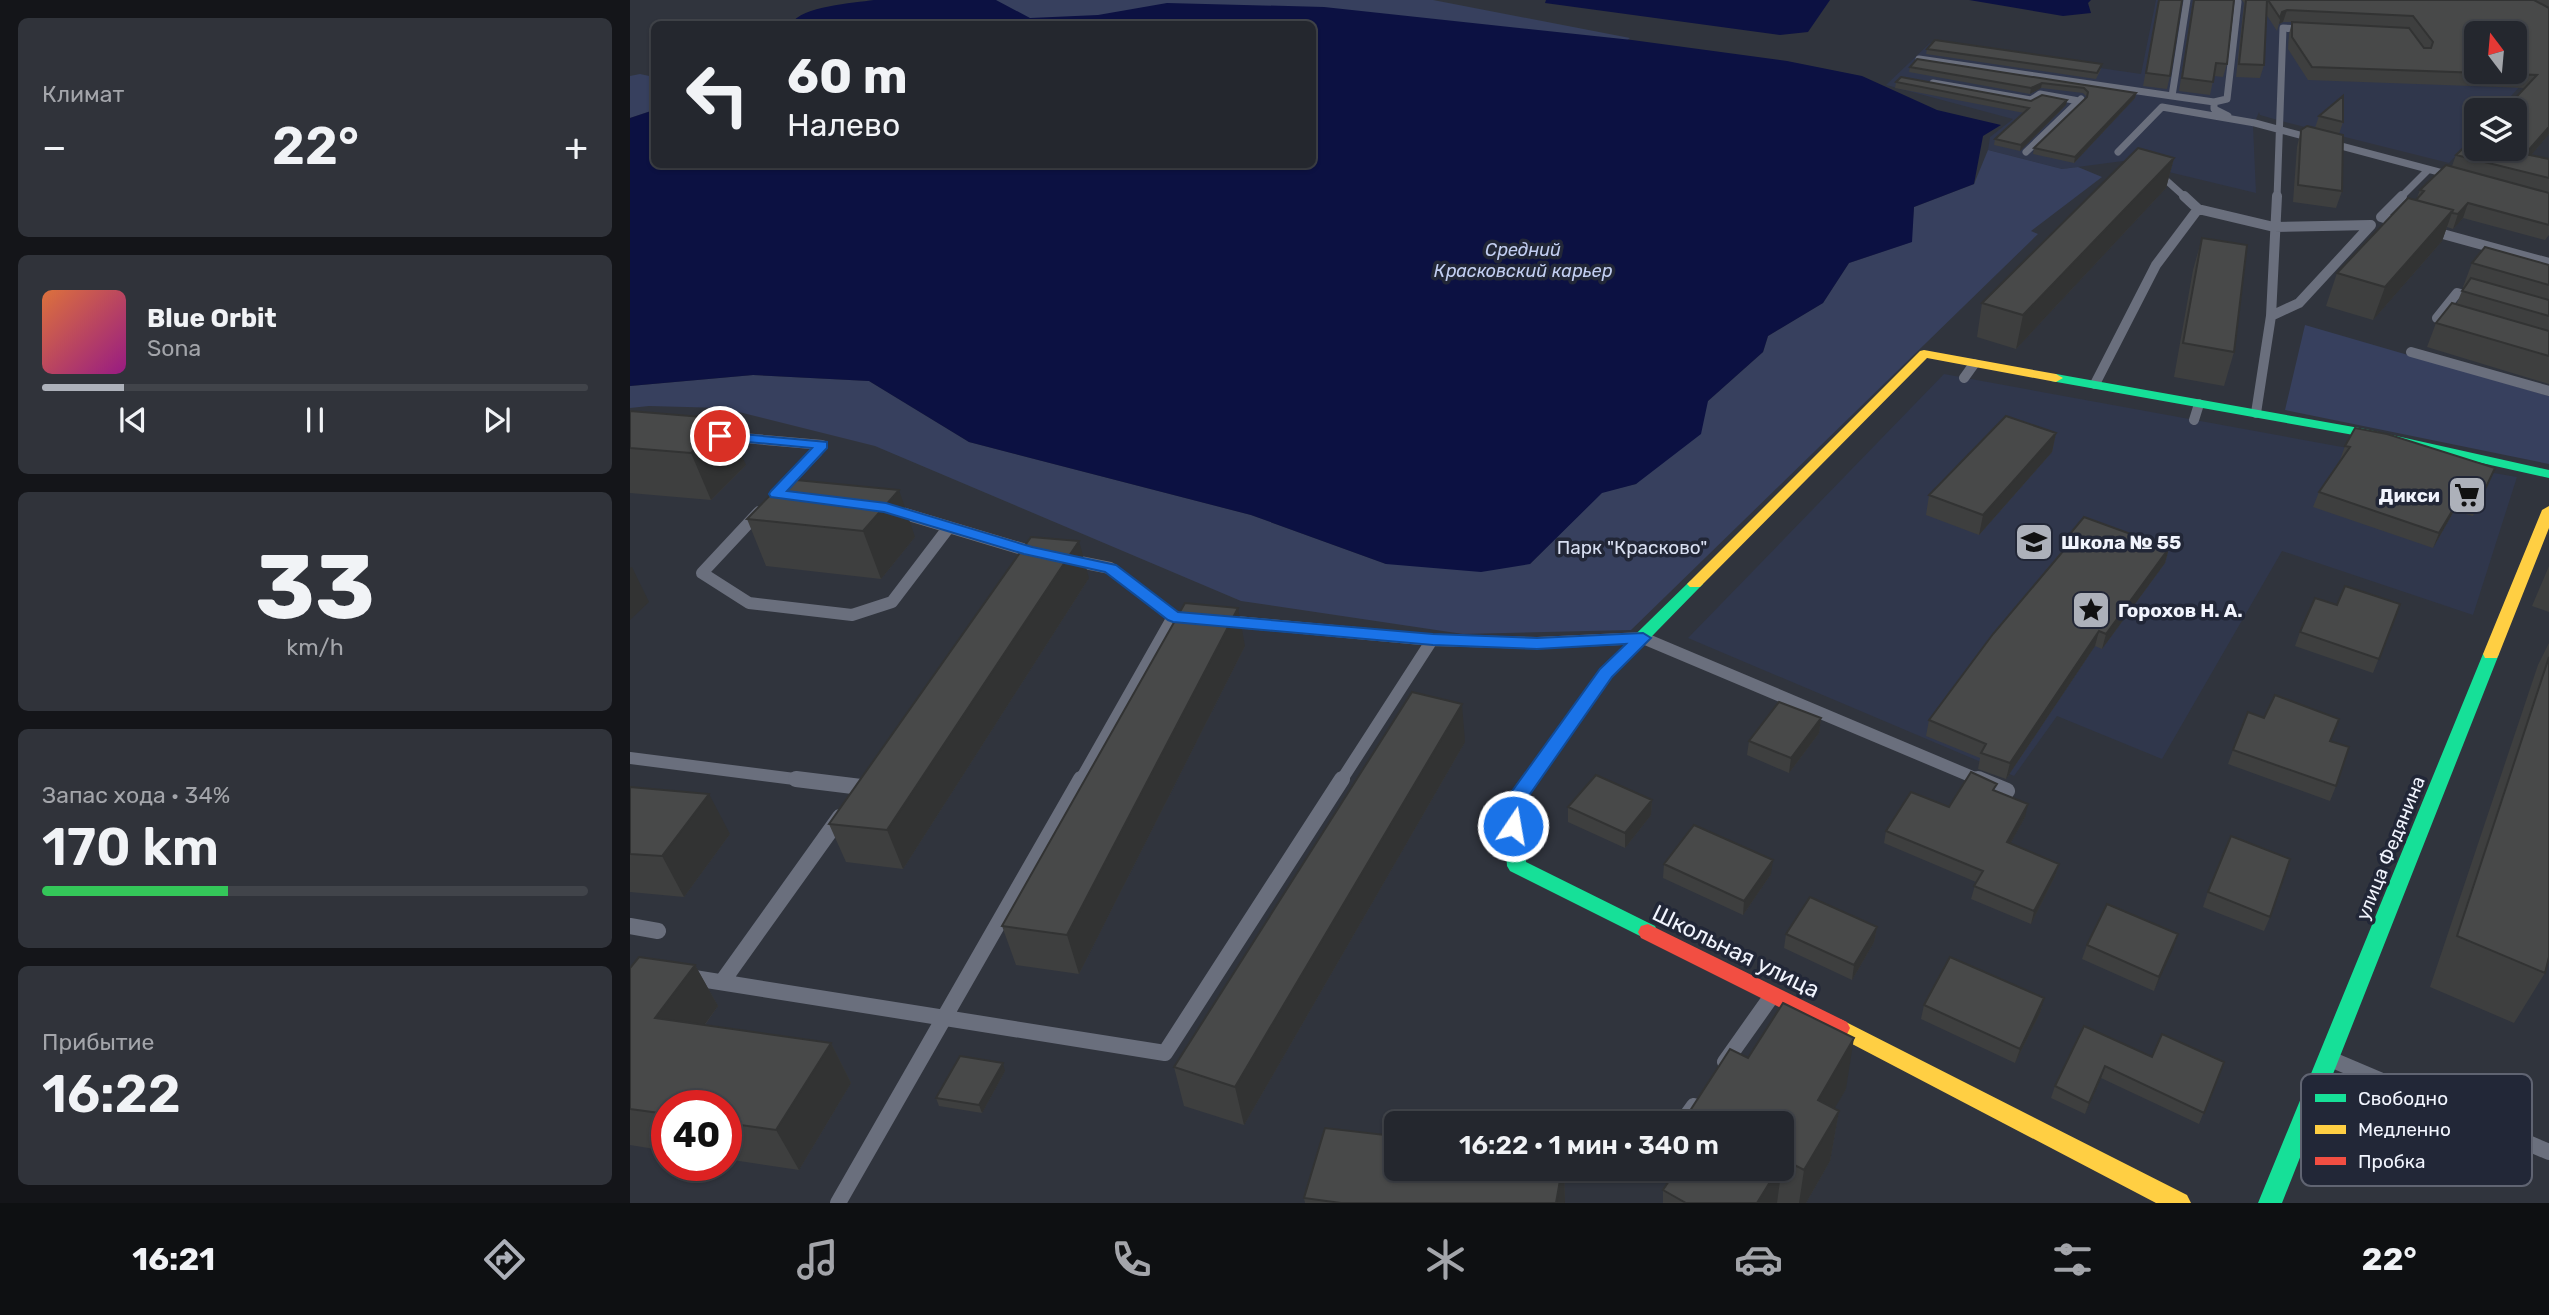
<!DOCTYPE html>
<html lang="ru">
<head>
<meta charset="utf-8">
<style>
	:root { --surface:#24272e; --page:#30333a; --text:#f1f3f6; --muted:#a3a5aa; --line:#41444a; --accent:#adb1ba }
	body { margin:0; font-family:Rubik,sans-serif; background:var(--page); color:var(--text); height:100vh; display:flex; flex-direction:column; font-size:26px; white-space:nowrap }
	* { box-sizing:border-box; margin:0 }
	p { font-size:23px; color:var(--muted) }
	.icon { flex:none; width:38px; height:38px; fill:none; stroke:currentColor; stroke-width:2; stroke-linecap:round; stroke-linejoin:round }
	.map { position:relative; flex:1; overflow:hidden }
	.drawer { display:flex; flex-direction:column; gap:18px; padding:18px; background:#141519; width:630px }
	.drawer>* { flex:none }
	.guide { position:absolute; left:21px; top:21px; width:665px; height:147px; border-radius:10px; box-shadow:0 2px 5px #0004,0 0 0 2px var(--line); background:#24272e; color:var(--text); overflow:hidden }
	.needle { width:46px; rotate:344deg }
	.controls { position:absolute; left:1834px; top:21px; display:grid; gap:14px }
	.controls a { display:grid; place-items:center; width:63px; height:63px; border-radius:10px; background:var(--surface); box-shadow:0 2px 5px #0004,0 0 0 2px var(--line); font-size:35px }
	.speed { position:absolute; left:21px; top:1090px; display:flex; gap:14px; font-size:35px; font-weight:700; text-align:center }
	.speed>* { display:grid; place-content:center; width:91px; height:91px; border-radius:50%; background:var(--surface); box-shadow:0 2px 5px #0004,0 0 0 2px var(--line); line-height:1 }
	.speed .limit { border:10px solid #d22; background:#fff; color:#111 }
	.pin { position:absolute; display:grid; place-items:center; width:60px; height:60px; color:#fff; margin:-30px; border:4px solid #fff; border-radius:50%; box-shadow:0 2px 7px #0007 }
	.me { position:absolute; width:77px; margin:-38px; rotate:12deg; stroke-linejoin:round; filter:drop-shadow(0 0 5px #0008) }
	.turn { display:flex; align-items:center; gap:24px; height:147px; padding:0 21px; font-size:32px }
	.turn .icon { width:91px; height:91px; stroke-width:2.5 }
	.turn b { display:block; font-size:49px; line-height:60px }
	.big { font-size:52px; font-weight:600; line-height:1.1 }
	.drawer .widget { flex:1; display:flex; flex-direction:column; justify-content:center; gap:10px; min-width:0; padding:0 24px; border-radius:10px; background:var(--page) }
	.drawer .dial { align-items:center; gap:0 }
	.dial b { font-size:91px; line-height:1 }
	.song { display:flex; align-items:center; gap:21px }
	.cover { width:84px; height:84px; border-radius:10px; background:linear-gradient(135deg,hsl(20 70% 55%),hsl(310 70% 35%)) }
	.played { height:7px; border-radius:4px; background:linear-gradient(90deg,var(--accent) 15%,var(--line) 15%) }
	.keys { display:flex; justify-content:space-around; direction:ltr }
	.heat { display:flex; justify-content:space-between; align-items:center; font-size:38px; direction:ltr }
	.charge { height:10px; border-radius:5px; background:linear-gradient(90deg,#34c759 34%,var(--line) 0) }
	.trip { position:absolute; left:754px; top:1111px; width:410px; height:70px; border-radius:10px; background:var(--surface); box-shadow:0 2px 5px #0004,0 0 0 2px var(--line); font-weight:600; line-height:70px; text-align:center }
	.dock { display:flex; height:112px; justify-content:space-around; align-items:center; background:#0e1012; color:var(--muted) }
	.dock .icon { width:49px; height:49px }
	.dock .on { color:var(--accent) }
	.dock b { font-size:32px; color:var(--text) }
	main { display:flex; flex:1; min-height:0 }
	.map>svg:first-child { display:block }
</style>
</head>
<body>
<main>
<section class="drawer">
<div class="widget"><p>Климат</p>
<div class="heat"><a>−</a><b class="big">22°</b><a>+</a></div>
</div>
<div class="widget">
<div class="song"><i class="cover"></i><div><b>Blue Orbit</b><p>Sona</p></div></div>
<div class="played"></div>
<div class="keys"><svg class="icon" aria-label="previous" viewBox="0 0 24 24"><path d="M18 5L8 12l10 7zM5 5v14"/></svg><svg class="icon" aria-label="pause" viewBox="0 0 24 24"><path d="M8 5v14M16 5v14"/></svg><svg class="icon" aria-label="next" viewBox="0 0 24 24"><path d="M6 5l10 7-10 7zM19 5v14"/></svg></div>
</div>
<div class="widget dial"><b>33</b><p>km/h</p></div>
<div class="widget"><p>Запас хода · 34%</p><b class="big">170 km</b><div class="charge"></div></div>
<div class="widget"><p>Прибытие</p><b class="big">16:22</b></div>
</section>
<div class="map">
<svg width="1919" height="1203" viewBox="0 0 1919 1203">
	<rect width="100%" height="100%" fill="#30343d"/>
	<path fill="#30374c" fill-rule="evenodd" d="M1526,0H1614L1634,49L1638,1L1919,0L1894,82L1868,110H1846V134L1819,163L1651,121L1630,115L1629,112L1623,126L1626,193L1493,161L1432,169L1358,150L1360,137L1383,119L1256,85L1300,43L1511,74ZM1846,33H1885V72H1846Z
		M1314,374L1712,447L1887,477L1843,615L1652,551L1532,759L1427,716L1384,776L1058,638Z"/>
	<path fill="#37405e" d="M364,0H803L1000,38L996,41L687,8L400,21Z
		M10,74L24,77V110L0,118V76Z
		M1358,150L1432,169L1448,167L1472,177L1401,231L1408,234L1001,630L833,634L611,601L245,446L93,408L19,406L0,408V386L123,375L239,381L339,442L621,515L756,564H900L972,492L1006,484L1078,401L1133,352L1138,336L1193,303L1219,263L1281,242L1284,207L1344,184Z
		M1675,325L1919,396V464L1655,410Z"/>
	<path fill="#0c1142" d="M244,0H366L400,18L468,15L537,3L694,7L1002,40L1157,61L1232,76L1307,110L1371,125L1353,136L1344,184L1284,207L1282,242L1219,263L1193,303L1138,336L1133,352L1078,401L1071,434L1006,484L972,493L900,564L851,572L756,564L621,515L339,442L239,381L123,375L0,386V118L24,110V164H682V24H161C172,6 223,3 244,0Z
		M916,0H1200L1178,32L1150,35L915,3Z
		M1339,0H1461L1458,3L1461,13L1433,16Z"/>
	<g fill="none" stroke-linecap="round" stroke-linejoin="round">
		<path stroke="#6a6f7d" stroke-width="7" d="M1557,0L1542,96L1584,102
			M1289,59L1542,96
			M1303,83L1401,100L1410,94L1449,101
			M1598,116L1584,109V102L1597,99L1608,2
			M1396,152L1451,99
			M1488,152L1532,107L1625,123L1824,176
			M1527,172L1556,198
			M1647,198L1653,28L1676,29
			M1770,198L1798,170"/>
		<path stroke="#6a6f7d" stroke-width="10" d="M1554,196L1568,209
			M1772,196L1751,217L1773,224
			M1798,230L1919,263
			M1825,323L1807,318L1827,293L1845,298
			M1781,352L1919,391
			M1334,378L1344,364
			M1465,384L1526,265L1568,209L1644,227L1741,225L1669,303L1641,316
			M1626,413L1641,316L1647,196
			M1564,420L1569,404
			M91,436L192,445L185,452"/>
		<path stroke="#6a6f7d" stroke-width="12" d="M150,490L187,451
			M262,510L399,551
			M129,512L72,573L119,603L222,615L262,602L319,527
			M440,560L480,568L543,617
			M596,621L802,640
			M0,758L180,781
			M450,781L543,617L564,619
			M711,781L802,640L907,643L1013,638L1352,781"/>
		<path stroke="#6a6f7d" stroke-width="16" d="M166,779L231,787
			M1348,779L1377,791
			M0,926L28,931
			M58,977L535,1053L712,779
			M92,982L210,817
			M1705,1061L1919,1152
			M1095,1062L1141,997
			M1051,1124L1064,1106
			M981,1169L1004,1172L1011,1169
			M208,1203L451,779"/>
		<path fill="#16e098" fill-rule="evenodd" d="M1426,374L1735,429L1919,470V478L1735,437L1421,381V375Z
			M1065,579L1070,581L1073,584L1070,587L982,677L891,807L896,862L1025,926L1028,932L1025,938L1018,940L880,871L877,866L873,806L876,801L970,669L1060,581Z
			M1861,649L1869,654L1652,1203H1628L1853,654Z"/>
		<path fill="#ffcf43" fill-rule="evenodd" d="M1294,350L1426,374L1433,378L1426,382L1297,358L1070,587H1060L1057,584L1290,351Z
			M1919,506V528L1869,654L1867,658H1855L1853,654L1912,510Z
			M1210,1019L1557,1195L1561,1203H1526L1203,1034L1200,1028L1203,1022Z"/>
		<path fill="#f24e42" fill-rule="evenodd" d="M1018,924L1217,1022L1220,1028L1217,1034L1210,1037L1203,1034L1011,938L1008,932L1011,926Z"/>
	</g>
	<path fill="#3e3f3f" d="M1529,0L1540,76L1537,89L1513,86Z
		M1563,0H1604L1597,64L1593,77L1584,76L1580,95L1549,91Z
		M1612,0H1919V134L1901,155L1919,159V235L1915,240L1833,218L1823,229L1817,227L1812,241L1743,320L1696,306L1707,273L1786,200L1790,190L1822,166L1826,155L1846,140L1895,88L1678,80L1658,49L1659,34L1662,22H1653L1649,24L1647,31L1636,14L1634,65L1630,78L1606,77L1614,3Z
		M1297,49L1471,69L1466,79L1296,54Z
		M1280,67L1506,93L1505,98L1444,163L1403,154L1404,148L1457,97L1453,93L1411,88L1400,94L1279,72Z
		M1266,82L1401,101L1437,100L1436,105L1390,151L1364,145L1365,139L1394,113L1265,88Z
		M1689,116L1713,122L1709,134L1712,191L1706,208L1663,202L1667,147L1671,130L1685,128Z
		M1544,158L1536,188L1386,349L1347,337L1352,303Z
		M1572,238L1604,352L1594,386L1544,377L1563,270Z
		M1842,263L1919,265V384L1797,347L1806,323L1826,305L1832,291L1834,287H1833Z
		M0,411L116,465L81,500L0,493Z
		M1426,433L1422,452L1349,535L1296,515L1299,495Z
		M1715,446L1865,468L1843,516L1824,511L1803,548L1683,507L1689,492L1710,460Z
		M156,479L285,537L251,579L136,566L117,519Z
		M1434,541L1539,548L1535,563L1472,649L1465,646L1376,779L1348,769L1350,758L1296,736L1299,720L1431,554Z
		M1919,566V612L1902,606Z
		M459,578L273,869L216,862L199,824Z
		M1770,604L1743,673L1665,646L1670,632L1707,605Z
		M1919,643V957L1915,973L1884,1023L1800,987L1908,665Z
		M615,646L449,974L386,965L372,926Z
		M1191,718L1189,733L1159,773L1117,755L1119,741Z
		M1700,741L1706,786L1700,801L1598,764L1603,750Z
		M835,742L614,1125L554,1106L544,1067Z
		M0,787L100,834L54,897L0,892Z
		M1366,791L1395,817L1380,844L1429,864L1425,876L1401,924L1341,899L1346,882L1254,843L1256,831Z
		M1022,800L1021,815L995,848L938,822V807Z
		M1034,864L1141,874L1113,915L1033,878Z
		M1578,892L1640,917L1634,931L1573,907Z
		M1247,927L1244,942L1222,980L1154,948L1156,934Z
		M1548,934L1524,991L1452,959L1457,945Z
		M65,965L88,1006L75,1025L201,1043L221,1083L169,1170L96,1159V1106H37V1151L0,1145V968Z
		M1414,998L1410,1013L1385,1063L1291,1019L1294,1005Z
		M1454,1026L1522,1057L1594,1062L1569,1124L1471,1078L1455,1114L1421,1098L1425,1086Z
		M1118,1058L1216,1089L1204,1108L1209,1111L1200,1161L1176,1203H1033V1190L1152,1124H1055L1056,1117Z
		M375,1071L352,1113L309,1106L306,1098Z
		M766,1169H934L935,1203H675L674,1198Z"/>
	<path fill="#323333" d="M1657,10L1653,22L1649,24L1652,12Z
		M1412,83L1411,88L1400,94L1401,88Z
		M1506,93L1505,98L1444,163L1445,157Z
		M1437,100L1436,105L1390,151L1391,145Z
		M1919,127V134L1890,168L1895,154Z
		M1544,158L1536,188L1386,349L1393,315Z
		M1838,203L1833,218L1823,229L1828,214Z
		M1823,210L1812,241L1743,320L1755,287Z
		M97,419L116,465L81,500L61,453Z
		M1426,433L1422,452L1349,535L1353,515Z
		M269,490L285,537L251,579L233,531Z
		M1831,496L1824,511L1803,548L1809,533Z
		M449,541L459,578L273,869L257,830Z
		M1539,548L1535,563L1472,649L1476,634Z
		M2,567L19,602L0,620V568Z
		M608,608L615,646L449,974L437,935Z
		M1469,631L1465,646L1376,779L1380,763Z
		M832,704L835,742L614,1125L605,1087Z
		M1191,718L1189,733L1159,773L1161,758Z
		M79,794L100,834L54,897L32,856Z
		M1022,800L1021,815L995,848V833Z
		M1398,804L1395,817L1374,855L1377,842Z
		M1143,860L1141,874L1113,915L1114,901Z
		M1429,864L1425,876L1401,924L1404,911Z
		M1247,927L1244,942L1222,980L1224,965Z
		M1548,934L1543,949L1524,991L1529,977Z
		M65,965L88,1006L50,1059L25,1018Z
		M1414,998L1410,1013L1385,1063L1390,1049Z
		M1224,1038L1216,1089L1180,1150L1188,1100Z
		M201,1043L221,1083L169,1170L146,1130Z
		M373,1063L375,1071L352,1113L349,1105Z
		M1475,1066L1471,1078L1455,1114L1459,1103Z
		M1209,1111L1200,1161L1176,1203H1169L1174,1170Z
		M1153,1159L1147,1203H1127L1148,1169H1152V1162Z
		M932,1169H934L935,1203H926Z"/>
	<path fill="#484949" stroke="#323333" stroke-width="2" fill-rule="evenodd" d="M1529,0H1552L1540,76L1516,73Z
		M1564,0H1604L1597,64L1586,63L1583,82L1552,78Z
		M1616,0H1637L1634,65L1609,64Z
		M1638,0H1904L1919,8V127L1895,154L1919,159V178L1826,155L1843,139L1846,140V149H1885V110H1874L1907,75L1682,67L1662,37V22L1779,28L1794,48H1801L1803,42L1783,16L1657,10L1652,12L1650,18ZM1846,33H1885V72H1846Z
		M1305,40L1472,64L1467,73L1297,49Z
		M1287,59L1506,93L1445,157L1404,148L1457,97L1458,92L1454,88L1412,83L1401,88L1280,67Z
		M1271,77L1401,101L1412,95L1437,100L1391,145L1365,139L1399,108L1266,82Z
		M1713,96V122L1689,116Z
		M1677,126L1713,135L1712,191L1668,185L1671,130Z
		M1508,148L1544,158L1393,315L1352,303Z
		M1816,165L1919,193V225L1838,203L1828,214L1822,213L1823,210L1786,200L1794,191L1790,190Z
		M1778,198L1823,210L1755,287L1707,273Z
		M1572,238L1617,245L1604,352L1553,343Z
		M1855,247L1919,265V285L1842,263Z
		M1841,278L1919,300V316L1832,291Z
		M1822,303L1919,331V356L1806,323Z
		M0,411L97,419L61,453L0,448Z
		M1376,416L1426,433L1353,515L1299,495Z
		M1725,428L1757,434L1865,468L1849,502L1831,496L1809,533L1689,492L1720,447L1715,446Z
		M156,479L269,490L233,531L117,519Z
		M1454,517L1539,548L1476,634L1469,631L1380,763L1351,753L1356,744L1299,720L1363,634L1440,543L1434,541Z
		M401,537L449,541L257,830L199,824Z
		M1715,586L1770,604L1749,659L1670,632L1685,598L1707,605Z
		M555,603L608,608L437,935L372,926Z
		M1919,657V957L1915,973L1827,936Z
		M782,692L832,704L605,1087L544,1067Z
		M1645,695L1709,719L1700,741L1719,747L1706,786L1603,750L1618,712L1634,718Z
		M1149,702L1191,718L1161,758L1119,741Z
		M1341,772L1367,784L1363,790L1398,804L1377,842L1429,864L1404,911L1344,886L1353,871L1256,831L1281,792L1319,807Z
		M966,775L1022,800L995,833L938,807Z
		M0,787L79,794L32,856L0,854Z
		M1064,825L1143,860L1114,901L1034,864Z
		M1601,836L1660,859L1640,917L1578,892Z
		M1180,897L1247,927L1224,965L1156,934Z
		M1477,904L1548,934L1529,977L1457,945Z
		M9,957L65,965L25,1018L201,1043L146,1130L96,1123V1106H37V1114L0,1109V968Z
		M1320,957L1414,998L1390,1049L1294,1005Z
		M1153,1003L1224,1038L1188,1100L1209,1111L1174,1170L1153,1159L1152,1162V1124H1068L1056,1117L1100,1049L1118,1058Z
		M1454,1026L1522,1057L1532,1034L1594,1062L1574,1113L1475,1066L1459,1103L1425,1086Z
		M330,1056L373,1063L349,1105L306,1098Z
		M768,1116L829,1124H766V1169H932L926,1203H711L674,1198L695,1128L763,1136Z
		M1047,1169H1148L1127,1203H1056L1033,1190Z"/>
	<path fill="#1a73e8" stroke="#114b97" stroke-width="2" d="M90,432L197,442V448L157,491L256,503L402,547L486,565L548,612L803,634L907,638L1013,633L1021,638L982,677L891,807L893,826L890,831H877C872,823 871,809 875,801L970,669L996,644L907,649L803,645L543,622L538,620L475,572L394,554L254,512L141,497L139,494L141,491L182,448L85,439L83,436Z"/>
	<defs>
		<symbol id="supermarket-square" viewBox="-11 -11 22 22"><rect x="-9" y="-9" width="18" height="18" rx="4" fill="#adb1ba" stroke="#222737"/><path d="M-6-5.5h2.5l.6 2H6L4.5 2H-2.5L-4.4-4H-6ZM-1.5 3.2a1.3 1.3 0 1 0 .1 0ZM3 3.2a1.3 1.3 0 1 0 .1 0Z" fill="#111"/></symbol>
		<symbol id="school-square" viewBox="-11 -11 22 22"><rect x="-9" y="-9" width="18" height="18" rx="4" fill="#adb1ba" stroke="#222737"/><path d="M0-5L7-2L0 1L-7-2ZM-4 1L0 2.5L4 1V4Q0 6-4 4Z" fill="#111"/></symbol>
		<symbol id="sight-square" viewBox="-11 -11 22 22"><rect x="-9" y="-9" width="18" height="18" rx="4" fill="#adb1ba" stroke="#222737"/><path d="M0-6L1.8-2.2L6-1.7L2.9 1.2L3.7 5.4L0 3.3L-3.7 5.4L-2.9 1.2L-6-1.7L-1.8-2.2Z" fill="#111"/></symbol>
	</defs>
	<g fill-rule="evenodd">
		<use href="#supermarket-square" x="1815" y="473" width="44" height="44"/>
		<use href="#school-square" x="1382" y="520" width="44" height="44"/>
		<use href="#sight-square" x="1439" y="588" width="44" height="44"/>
	</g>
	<g text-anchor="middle" stroke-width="7" stroke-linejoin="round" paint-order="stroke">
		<g font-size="18" font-style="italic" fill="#c2cef1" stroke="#222737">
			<text x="893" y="256">Средний<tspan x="893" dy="21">Красковский карьер</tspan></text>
		</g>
		<g font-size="19" font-weight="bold" fill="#f1f4fd" stroke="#222737" text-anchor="start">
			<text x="1810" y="502" text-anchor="end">Дикси</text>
			<text x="1431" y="549">Школа № 55</text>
			<text x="1488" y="617">Горохов Н. А.</text>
		</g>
		<g font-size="19" fill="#d8dff1" stroke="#222737">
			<text x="1002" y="554">Парк "Красково"</text>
		</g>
		<g font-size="19" fill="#f1f4fd" stroke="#222737">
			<text transform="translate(1760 848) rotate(-68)" y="7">улица Федянина</text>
		</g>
		<g font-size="23" fill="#f1f4fd" stroke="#222737">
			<text transform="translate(1106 951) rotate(26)" y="8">Школьная улица</text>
		</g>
	</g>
	<rect x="1671" y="1074" width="231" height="112" rx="10" fill="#222737" stroke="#606472" stroke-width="2"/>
	<rect x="1685" y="1094" width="31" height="8" fill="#16e098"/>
	<rect x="1685" y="1125" width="31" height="9" fill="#ffcf43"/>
	<rect x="1685" y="1157" width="31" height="8" fill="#f24e42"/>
	<g font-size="19" fill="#f1f4fd">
		<text x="1728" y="1105">Свободно</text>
		<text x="1728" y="1136">Медленно</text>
		<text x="1728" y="1168">Пробка</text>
	</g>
</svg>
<div class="controls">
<a><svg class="needle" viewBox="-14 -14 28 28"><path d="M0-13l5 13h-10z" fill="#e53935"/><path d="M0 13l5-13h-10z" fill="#a3a5aa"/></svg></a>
<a><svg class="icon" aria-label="layers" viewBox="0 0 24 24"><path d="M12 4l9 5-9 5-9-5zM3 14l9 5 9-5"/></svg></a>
</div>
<div class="speed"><div class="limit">40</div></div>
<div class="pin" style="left:90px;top:436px;background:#d93025"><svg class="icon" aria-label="arrive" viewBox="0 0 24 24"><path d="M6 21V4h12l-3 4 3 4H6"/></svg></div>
<svg class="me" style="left:883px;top:826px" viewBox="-20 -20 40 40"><circle r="17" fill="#1a73e8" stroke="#fff" stroke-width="3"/><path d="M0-11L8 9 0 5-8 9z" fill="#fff"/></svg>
<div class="trip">16:22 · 1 мин · 340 m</div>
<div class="guide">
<div class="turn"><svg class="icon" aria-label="left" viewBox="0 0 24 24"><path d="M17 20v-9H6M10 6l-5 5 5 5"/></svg><div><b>60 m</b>Налево</div></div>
</div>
</div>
</main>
<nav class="dock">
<b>16:21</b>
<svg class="icon on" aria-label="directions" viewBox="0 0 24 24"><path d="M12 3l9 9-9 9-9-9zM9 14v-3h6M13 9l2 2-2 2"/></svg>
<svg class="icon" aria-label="music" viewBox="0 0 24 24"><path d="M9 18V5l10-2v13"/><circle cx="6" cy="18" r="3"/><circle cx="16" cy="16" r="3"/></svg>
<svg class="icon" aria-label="phone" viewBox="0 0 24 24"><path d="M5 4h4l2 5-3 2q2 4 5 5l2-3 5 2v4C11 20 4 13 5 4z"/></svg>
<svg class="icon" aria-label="climate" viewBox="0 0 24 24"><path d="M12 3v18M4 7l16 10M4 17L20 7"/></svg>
<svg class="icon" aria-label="car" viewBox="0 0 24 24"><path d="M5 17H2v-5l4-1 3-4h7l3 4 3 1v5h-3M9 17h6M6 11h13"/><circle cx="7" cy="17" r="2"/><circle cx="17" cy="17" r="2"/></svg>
<svg class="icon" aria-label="filters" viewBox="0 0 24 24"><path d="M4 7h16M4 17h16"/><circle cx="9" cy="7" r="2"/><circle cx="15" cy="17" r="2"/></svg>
<b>22°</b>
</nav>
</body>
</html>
